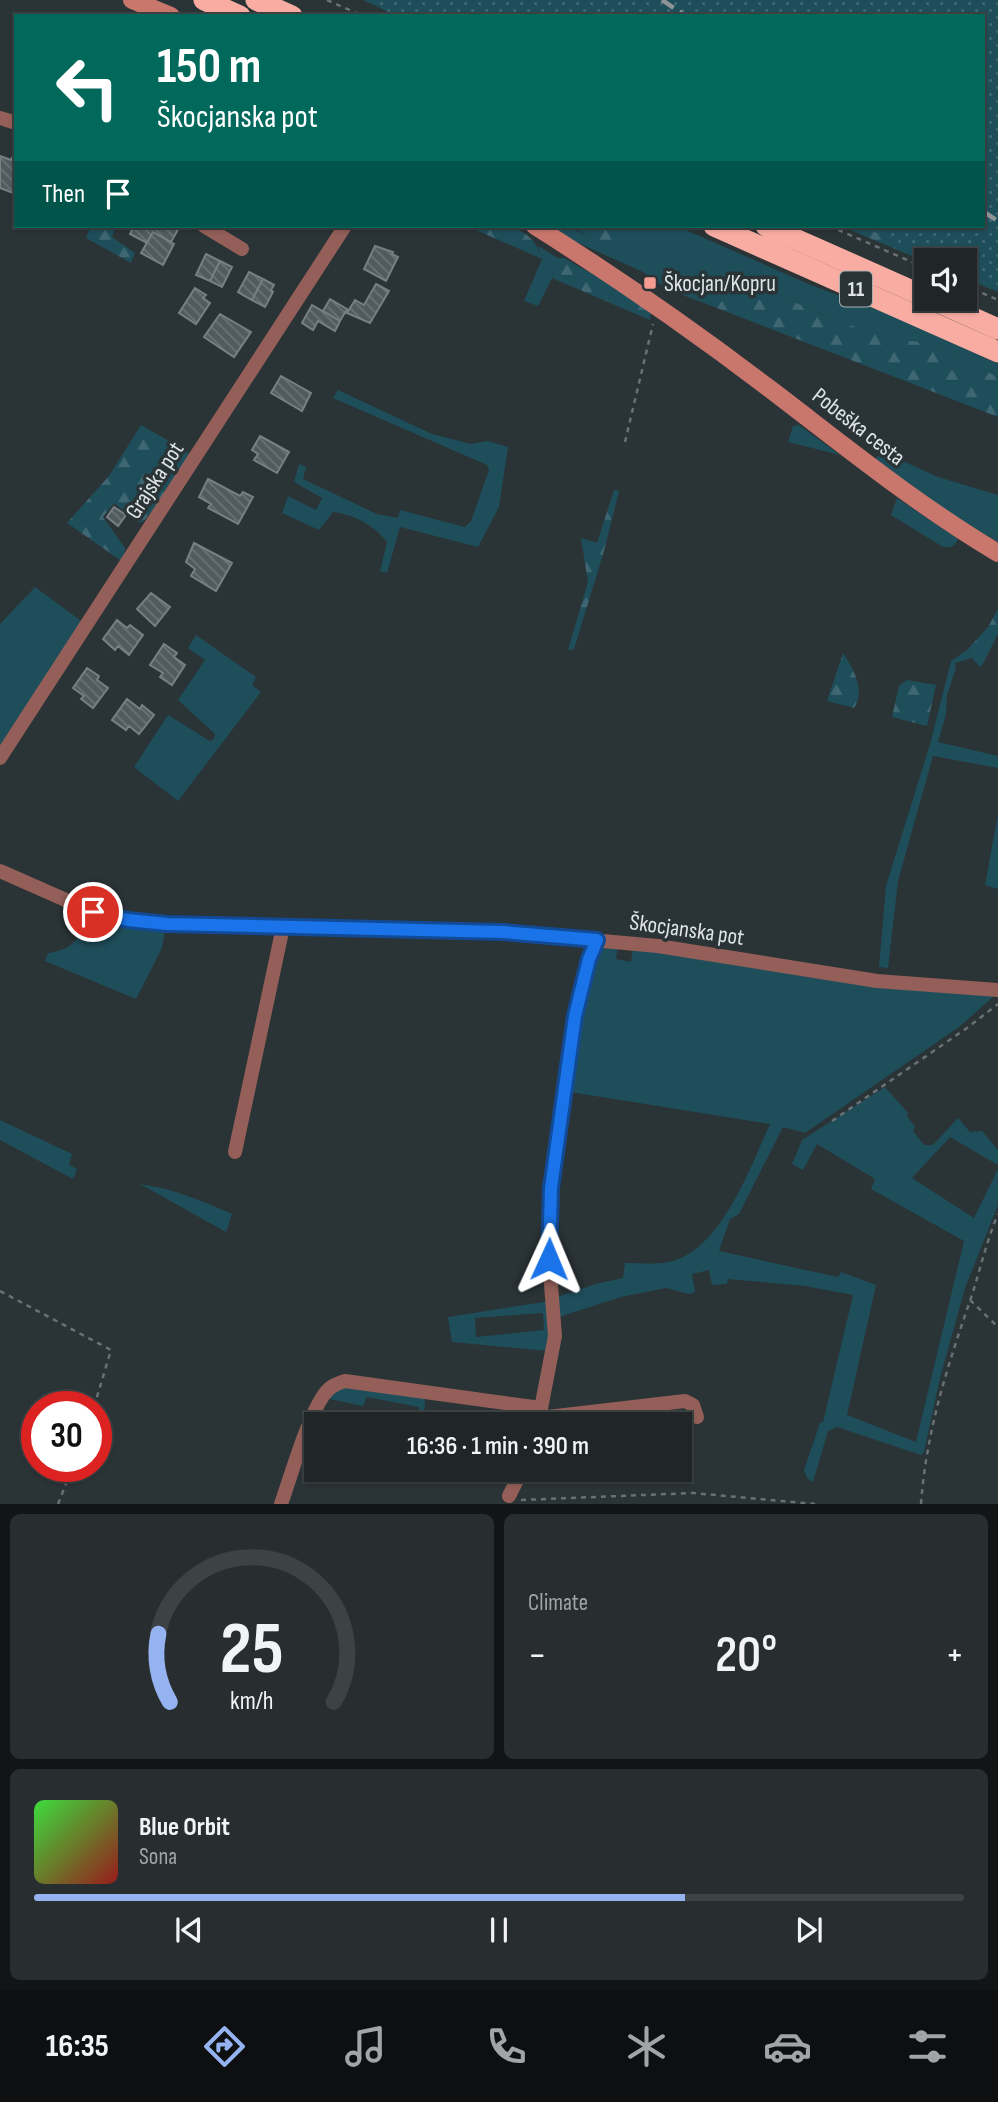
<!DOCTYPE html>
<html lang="en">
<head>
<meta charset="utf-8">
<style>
	:root { --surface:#202628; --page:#282e30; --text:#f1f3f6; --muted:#a2a5a8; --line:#3d4345; --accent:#95b2f1 }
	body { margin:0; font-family:"Sofia Sans Condensed",sans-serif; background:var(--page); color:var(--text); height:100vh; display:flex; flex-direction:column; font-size:26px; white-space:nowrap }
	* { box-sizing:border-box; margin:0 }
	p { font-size:23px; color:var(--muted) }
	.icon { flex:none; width:38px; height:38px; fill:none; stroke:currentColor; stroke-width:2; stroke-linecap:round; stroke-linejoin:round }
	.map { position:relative; height:1504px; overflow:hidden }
	.panel { display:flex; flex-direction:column; gap:10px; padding:10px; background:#121516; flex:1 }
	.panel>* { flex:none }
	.top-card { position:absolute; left:14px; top:14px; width:971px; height:214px; border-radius:0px; box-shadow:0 2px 5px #0004,0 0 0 2px var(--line); background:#00695c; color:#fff; overflow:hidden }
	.controls { position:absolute; left:914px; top:248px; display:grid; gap:14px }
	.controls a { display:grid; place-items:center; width:63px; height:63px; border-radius:0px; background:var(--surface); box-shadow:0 2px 5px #0004,0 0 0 2px var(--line); font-size:35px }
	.speed { position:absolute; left:21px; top:1391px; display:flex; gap:14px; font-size:35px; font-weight:700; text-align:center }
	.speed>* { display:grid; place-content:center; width:91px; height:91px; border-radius:50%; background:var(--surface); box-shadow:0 2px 5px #0004,0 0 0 2px var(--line); line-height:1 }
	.speed .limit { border:10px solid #d22; background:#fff; color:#111 }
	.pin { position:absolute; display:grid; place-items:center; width:60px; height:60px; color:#fff; margin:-30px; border:4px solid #fff; border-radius:50%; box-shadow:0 2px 7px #0007 }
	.me { position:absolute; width:77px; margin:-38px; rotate:1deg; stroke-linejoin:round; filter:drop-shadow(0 0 5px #0008) }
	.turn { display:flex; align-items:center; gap:24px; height:147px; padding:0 28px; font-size:32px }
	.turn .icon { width:91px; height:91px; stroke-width:2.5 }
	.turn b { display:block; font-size:49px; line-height:60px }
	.then { display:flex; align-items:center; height:66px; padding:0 28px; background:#0003; gap:14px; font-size:26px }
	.big { font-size:52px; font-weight:600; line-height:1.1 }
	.panel .tile { flex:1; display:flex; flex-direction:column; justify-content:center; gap:10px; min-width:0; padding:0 24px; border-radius:10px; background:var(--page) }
	.panel .dial { align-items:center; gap:0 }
	.dial svg { height:182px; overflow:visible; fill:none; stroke:var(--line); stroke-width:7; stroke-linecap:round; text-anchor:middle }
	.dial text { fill:var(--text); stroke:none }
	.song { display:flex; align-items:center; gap:21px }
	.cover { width:84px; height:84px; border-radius:10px; background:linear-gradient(135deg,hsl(120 70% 55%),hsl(0 70% 35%)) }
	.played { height:7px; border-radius:4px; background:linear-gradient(90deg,var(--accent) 70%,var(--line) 70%) }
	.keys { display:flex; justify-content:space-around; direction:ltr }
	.heat { display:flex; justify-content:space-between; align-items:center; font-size:38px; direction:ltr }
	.panel .tiles { flex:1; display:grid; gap:10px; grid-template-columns:1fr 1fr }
	.tile:last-child { grid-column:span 2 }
	.trip { position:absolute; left:304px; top:1412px; width:388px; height:70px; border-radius:0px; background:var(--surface); box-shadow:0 2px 5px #0004,0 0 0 2px var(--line); font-weight:600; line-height:70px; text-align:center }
	.tabs { display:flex; height:112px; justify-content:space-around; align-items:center; background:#0d0f10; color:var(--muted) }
	.tabs .icon { width:49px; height:49px }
	.tabs .selected { color:var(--accent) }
	.tabs b { font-size:32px; color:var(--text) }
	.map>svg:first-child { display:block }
</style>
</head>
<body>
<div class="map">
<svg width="998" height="1504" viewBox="0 0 998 1504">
	<defs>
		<pattern id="forest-firs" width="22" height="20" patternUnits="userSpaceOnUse" patternTransform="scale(1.75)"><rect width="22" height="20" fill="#1f4e5b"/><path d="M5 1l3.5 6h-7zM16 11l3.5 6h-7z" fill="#3f6773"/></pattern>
		<pattern id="park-dots" width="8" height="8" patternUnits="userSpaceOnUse" patternTransform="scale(1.75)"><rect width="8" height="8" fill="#1f4e5b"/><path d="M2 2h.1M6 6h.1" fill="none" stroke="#3f6773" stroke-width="1.8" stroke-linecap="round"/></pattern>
		<pattern id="building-back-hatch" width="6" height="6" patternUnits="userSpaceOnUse" patternTransform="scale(1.75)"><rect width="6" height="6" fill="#515b5f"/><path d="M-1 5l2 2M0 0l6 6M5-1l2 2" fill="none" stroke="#6a7276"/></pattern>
	</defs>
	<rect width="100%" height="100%" fill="#2a3336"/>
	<path fill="#1f4e5b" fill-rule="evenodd" d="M550,226H571L575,230L620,250L618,240L588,226H677L811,285L899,318L998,364V377L926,342L894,341L838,321L785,298L767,287L747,280L726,295L717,308L669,290L643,272L574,241Z
		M538,246L558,258L552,278L538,306L524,301L542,259Z
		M338,390L432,434L471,444L487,441L508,447L499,507L478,547L400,527L387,573L380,571L387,542C375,526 353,514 333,512L319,530L282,513L288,496L316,510L322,498L294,482L299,464L306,467L303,479L377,514L398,518L400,510L465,527L471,521L489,470L487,465L333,398Z
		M799,425L840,455L788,442L793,426Z
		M881,451L938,477L998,495V542L960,520L875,460Z
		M897,498L958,539C955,546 951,548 943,547L891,515Z
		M35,587L84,623L0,751V624Z
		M196,635L256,677L252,685L261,692L178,801L134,767L168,715L210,741L214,739L215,734L178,700L205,660L188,648Z
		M967,650L972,658L955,663L956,668L947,695L946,714L938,742L998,756V768L933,756L898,881L888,968L879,967L886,886L930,744L951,661Z
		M998,814V889L985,885Z
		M91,916L125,925L165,931L162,948L136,999L45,961L48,953C76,949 77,938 91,916Z
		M618,946L616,959L631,962L633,948L994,996L959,1027L805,1133L783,1127L739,1214L730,1219L719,1251L838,1277L841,1272L876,1285L847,1415L916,1442L964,1241L871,1189L875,1179L817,1144L803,1170L792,1164L802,1140L885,1087L908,1113L907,1116L915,1127L913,1131L924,1145H933L958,1118L970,1132L982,1131L998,1150V1165L950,1137L912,1178L974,1218L998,1169V1205L965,1288L940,1378L924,1452L921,1455L837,1427L828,1431L813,1482L807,1478L804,1470L820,1423L823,1422L853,1295L805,1286L728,1279L727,1284L712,1285L709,1270L692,1274L695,1292L689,1294L666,1288L621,1297L559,1317L557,1297L596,1284L623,1278L625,1263C639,1263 655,1265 668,1262C721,1252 750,1167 770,1124L570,1092C575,1051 579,980 603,947Z
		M0,1120L72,1154L69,1165L77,1169L73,1179L0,1140Z
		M140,1184C174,1189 200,1200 232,1214L226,1232Z
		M550,1301L548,1351L452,1342L448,1317ZM543,1313L544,1330L476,1337L475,1318Z
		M344,1384L425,1398L424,1424H418L419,1407L367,1397L363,1406L325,1398Z"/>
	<path fill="url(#forest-firs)" d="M91,226H116L112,237L135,253L131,263L86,238Z
		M467,226C498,226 531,221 542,259Z
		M571,226H588L594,229C611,225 617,235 621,250L616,252Z
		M841,226H984L998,228V292L964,278V261L926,262Z
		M558,258H564L629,295L651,310L650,320L552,278Z
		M747,280L767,287L785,298L838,321L894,340L926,342L998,377V417L717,308L726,295Z
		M141,425L193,455L169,490L143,522H138L114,503L103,517L125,548L123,562L67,523L109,476Z
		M614,490L619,491L604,551L574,649L568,650L588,582L581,538L597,543Z
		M998,609V634L981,667L975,662L967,650L988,627Z
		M843,653C853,668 866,691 854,708L827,701Z
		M907,680L936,685L927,726L892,717L899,686Z"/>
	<path fill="url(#park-dots)" d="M363,0H998V289L964,273V261H939L862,226H984V16H397Z"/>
	<path fill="url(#building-back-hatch)" stroke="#768084" stroke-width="2" d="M0,156L11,160L13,156L16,157V194L0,188Z
		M134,226H180L171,242L153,232L147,243L130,234Z
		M153,232L174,244L163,265L141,253Z
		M375,246L393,252L392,254L398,257L386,281L364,269Z
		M206,254L220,261L210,281L196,275Z
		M220,261L232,267L222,287L210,281Z
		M249,272L263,279L252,300L238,292Z
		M263,279L274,285L271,290L273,292L265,307L252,300Z
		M376,284L389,291L370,323L347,313L355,300L364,305Z
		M195,288L206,295L203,298L210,303L196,324L179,313Z
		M330,299L347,309L340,321L323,311Z
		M312,305L340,321L335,331L318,321L313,330L302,323Z
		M220,314L251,332L234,357L204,337Z
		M281,376L311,393L302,411L271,393Z
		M260,436L289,452L277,473L254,460L258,454L252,450Z
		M208,479L240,496L243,492L253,497L238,524L208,508L211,504L199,497Z
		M114,507L126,515L118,526L107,517Z
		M194,543L232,563L216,591L191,576L195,569L186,562Z
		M151,593L170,607L155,626L137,609Z
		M117,620L127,628L130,625L143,635L129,655L118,646L115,650L103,639Z
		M164,644L177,653L174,657L185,665L172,685L160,677L163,673L150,665Z
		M87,668L99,676L97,680L108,688L93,708L81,699L84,696L73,688Z
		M127,699L140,709L142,705L154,715L139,734L129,726L126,730L112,720Z"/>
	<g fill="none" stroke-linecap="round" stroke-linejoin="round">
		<path stroke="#6a7174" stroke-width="2.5" stroke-dasharray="5 5" stroke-linecap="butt" d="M327,0L363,16
			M829,226L926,268
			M964,285L998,300
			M625,442L653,324
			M832,1121L967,1028L998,1004
			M0,1291L111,1350L94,1407
			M970,1300L998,1327
			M521,1500L693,1493L815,1504
			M58,1504L73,1466
			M921,1504C926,1433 947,1367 970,1301C980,1271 986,1242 998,1214"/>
		<path stroke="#935f58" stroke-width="14" d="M0,118L16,123
			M204,226L242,249
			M0,758L345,226
			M0,871L93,912L128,920L167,924L503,932L658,946L877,981L998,990
			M235,1152L283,927
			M539,1418L685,1401L693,1405L697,1417
			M538,1424L555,1336L549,1259L551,1188L575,1015L589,959L597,941
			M509,1496L522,1470
			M281,1504C292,1473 306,1422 323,1396C329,1387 335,1384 345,1381L541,1408"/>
		<path stroke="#c9776d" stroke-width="18" d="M132,0L171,16
			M535,226C616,277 694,331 770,389C845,446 917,505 998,553"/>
		<path stroke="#f9ada2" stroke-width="21" d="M204,0L240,16
			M256,0L292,16
			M714,226L998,352
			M766,226L926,297
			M931,299L998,329"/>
		<path stroke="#8e9597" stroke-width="4.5" stroke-dasharray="14 7" stroke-linecap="butt" d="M662,0L686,16
			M984,212L998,221"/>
	</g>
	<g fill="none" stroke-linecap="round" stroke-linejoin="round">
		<defs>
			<path id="route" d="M93,912L128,920L167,924L503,932L597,940L589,959L575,1016L551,1188L549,1259"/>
		</defs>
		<use href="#route" stroke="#114b97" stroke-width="18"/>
		<use href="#route" stroke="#1a73e8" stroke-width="12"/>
	</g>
	<rect fill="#f59c90" stroke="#2a3336" stroke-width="2.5" x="643" y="276" width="14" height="14" rx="3.5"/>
	<g text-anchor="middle" stroke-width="7" stroke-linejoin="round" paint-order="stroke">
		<rect fill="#2a3336" stroke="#a9afb1" stroke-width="2" x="840" y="271.5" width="32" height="35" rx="5"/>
		<g font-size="21" font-weight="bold" fill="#dfe4e6">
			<text x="856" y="296">11</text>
		</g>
		<g font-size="23" fill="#dfe4e6" stroke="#2a3336" text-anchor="start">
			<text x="664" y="291">Škocjan/Kopru</text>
		</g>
		<g font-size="23" fill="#dfe4e6" stroke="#2a3336">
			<text transform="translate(859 426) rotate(38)" y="8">Pobeška cesta</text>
			<text transform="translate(154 480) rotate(-57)" y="8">Grajska pot</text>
			<text transform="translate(687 929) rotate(8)" y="8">Škocjanska pot</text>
		</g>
	</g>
</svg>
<div class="controls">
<a><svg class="icon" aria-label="sound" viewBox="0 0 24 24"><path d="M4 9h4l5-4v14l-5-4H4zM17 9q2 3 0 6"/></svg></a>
</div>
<div class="speed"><div class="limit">30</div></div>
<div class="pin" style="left:93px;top:912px;background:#d93025"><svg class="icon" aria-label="arrive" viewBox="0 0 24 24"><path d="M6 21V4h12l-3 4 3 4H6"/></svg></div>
<svg class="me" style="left:549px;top:1259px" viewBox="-20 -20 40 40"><path d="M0-17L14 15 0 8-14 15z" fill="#1a73e8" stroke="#fff" stroke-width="4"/></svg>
<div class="trip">16:36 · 1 min · 390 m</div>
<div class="top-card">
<div class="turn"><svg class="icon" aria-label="left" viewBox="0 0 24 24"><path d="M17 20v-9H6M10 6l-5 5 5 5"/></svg><div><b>150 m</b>Škocjanska pot</div></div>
<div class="then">Then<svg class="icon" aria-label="arrive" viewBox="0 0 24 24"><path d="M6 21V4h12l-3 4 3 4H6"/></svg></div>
</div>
</div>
<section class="panel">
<div class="tiles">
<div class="tile dial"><svg viewBox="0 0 100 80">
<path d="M14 69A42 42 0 1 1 86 69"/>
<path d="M14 69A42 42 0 0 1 9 39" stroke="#95b2f1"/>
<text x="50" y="56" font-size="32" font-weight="700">25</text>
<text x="50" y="72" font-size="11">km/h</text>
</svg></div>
<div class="tile"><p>Climate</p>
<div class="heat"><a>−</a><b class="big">20°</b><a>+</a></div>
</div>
<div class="tile">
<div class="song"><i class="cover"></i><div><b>Blue Orbit</b><p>Sona</p></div></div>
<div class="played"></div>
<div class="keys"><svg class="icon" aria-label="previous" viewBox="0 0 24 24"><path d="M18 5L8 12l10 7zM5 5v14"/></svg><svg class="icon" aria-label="pause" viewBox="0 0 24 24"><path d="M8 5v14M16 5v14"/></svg><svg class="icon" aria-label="next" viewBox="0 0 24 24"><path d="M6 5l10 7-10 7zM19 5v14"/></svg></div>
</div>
</div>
</section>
<nav class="tabs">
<b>16:35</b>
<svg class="icon selected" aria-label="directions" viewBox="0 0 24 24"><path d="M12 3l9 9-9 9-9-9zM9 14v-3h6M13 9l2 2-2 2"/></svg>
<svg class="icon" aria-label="music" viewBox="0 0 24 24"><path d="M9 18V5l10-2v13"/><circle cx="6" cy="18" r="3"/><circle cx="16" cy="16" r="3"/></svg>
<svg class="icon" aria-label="phone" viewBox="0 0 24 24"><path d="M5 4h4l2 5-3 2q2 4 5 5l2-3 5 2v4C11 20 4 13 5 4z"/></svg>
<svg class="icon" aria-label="climate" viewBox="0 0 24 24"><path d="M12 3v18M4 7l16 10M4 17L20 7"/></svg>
<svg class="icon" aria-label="car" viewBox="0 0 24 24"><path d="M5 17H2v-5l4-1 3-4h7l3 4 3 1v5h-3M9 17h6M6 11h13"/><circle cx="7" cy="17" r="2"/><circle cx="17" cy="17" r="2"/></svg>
<svg class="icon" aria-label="filters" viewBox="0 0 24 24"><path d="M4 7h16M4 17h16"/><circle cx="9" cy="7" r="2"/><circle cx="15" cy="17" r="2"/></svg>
</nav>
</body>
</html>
